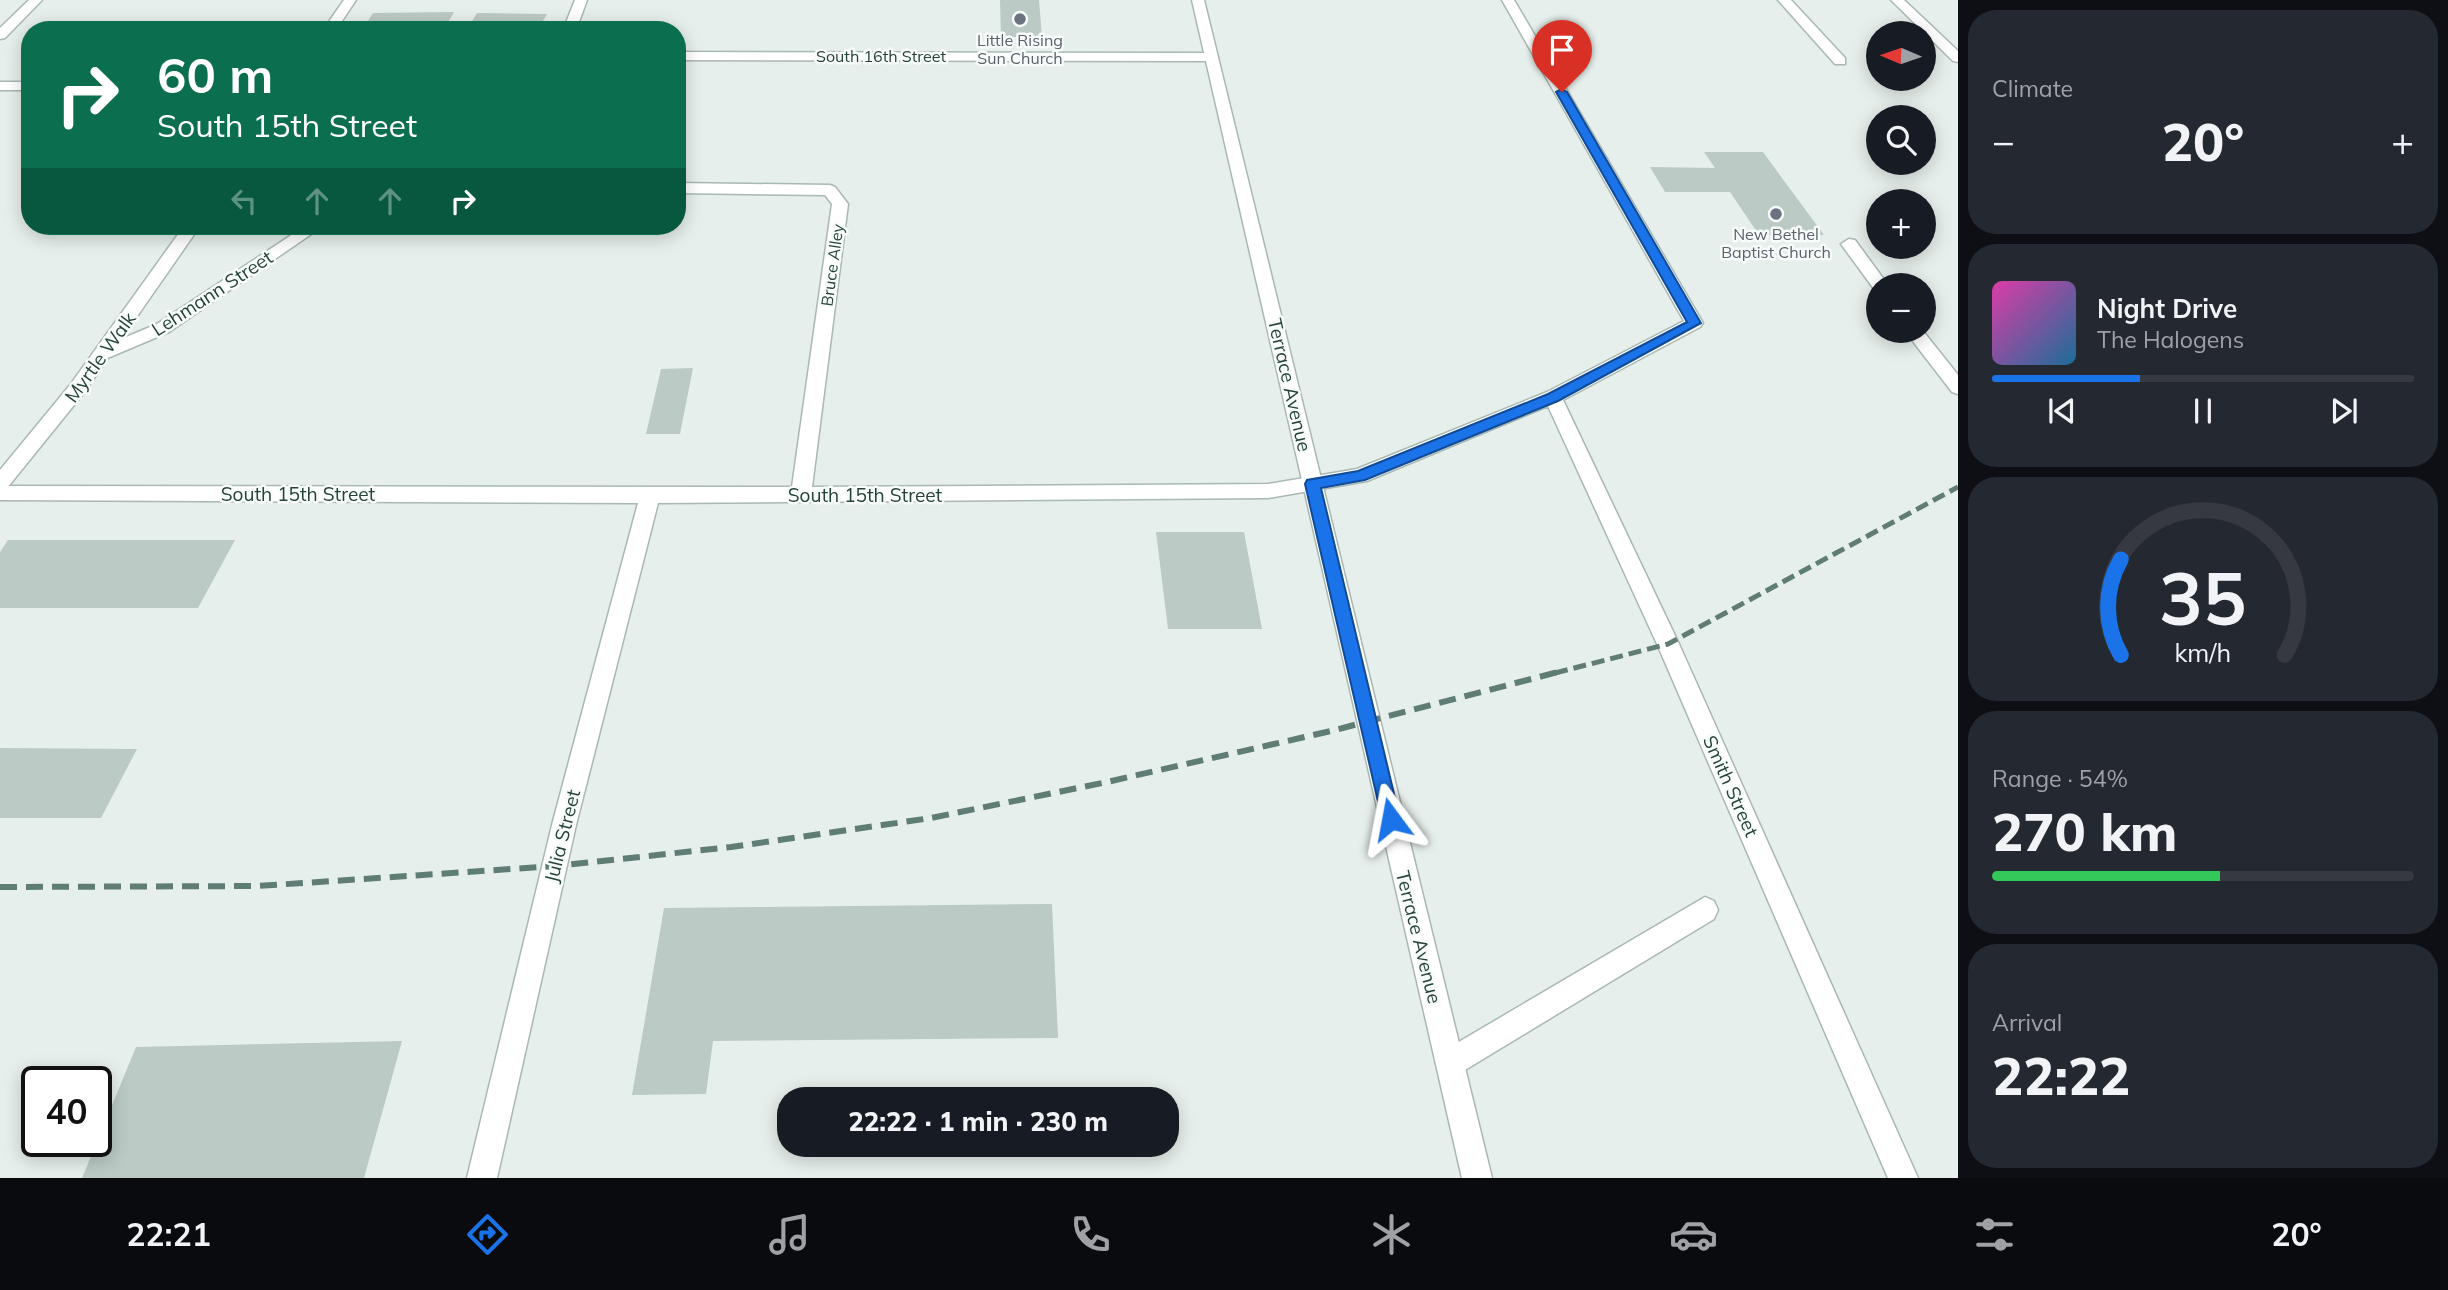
<!DOCTYPE html>
<html lang="en">
<head>
<meta charset="utf-8">
<style>
	:root { --surface:#171b24; --page:#242831; --text:#f1f3f6; --muted:#9ea1a6; --line:#363941; --accent:#1a73e8 }
	body { margin:0; font-family:Mulish,sans-serif; background:var(--page); color:var(--text); height:100vh; display:flex; flex-direction:column; font-size:26px; white-space:nowrap }
	* { box-sizing:border-box; margin:0 }
	p { font-size:23px; color:var(--muted) }
	.icon { flex:none; width:38px; height:38px; fill:none; stroke:currentColor; stroke-width:2; stroke-linecap:round; stroke-linejoin:round }
	.map { position:relative; flex:1; overflow:hidden }
	.panel { display:flex; flex-direction:column; gap:10px; padding:10px; background:#0d0f14; width:490px }
	.panel>* { flex:none }
	.top-card { position:absolute; left:21px; top:21px; width:665px; height:214px; border-radius:28px; box-shadow:0 4px 18px #0003; background:#0b6e4f; color:#fff; overflow:hidden }
	.needle { width:46px; rotate:272deg }
	.controls { position:absolute; left:1866px; top:21px; display:grid; gap:14px }
	.controls a { display:grid; place-items:center; width:70px; height:70px; border-radius:50%; background:var(--surface); box-shadow:0 4px 18px #0003; font-size:35px }
	.speed { position:absolute; left:21px; top:1066px; display:flex; gap:14px; font-size:35px; font-weight:700; text-align:center }
	.speed>* { display:grid; place-content:center; width:91px; height:91px; border-radius:50%; background:var(--surface); box-shadow:0 4px 18px #0003; line-height:1 }
	.speed .limit { border:4px solid #111; border-radius:10px; background:#fff; color:#111 }
	.pin { position:absolute; display:grid; place-items:center; width:60px; height:60px; color:#fff; margin:-72px -30px; border-radius:50% 50% 50% 0; rotate:-45deg; box-shadow:0 0 7px #0007 }
	.pin .icon { rotate:45deg }
	.me { position:absolute; width:77px; margin:-38px; rotate:347deg; stroke-linejoin:round; filter:drop-shadow(0 0 5px #0008) }
	.turn { display:flex; align-items:center; gap:24px; height:147px; padding:0 21px; font-size:32px }
	.turn .icon { width:91px; height:91px; stroke-width:2.5 }
	.turn b { display:block; font-size:49px; line-height:60px }
	.lanes { display:flex; align-items:center; height:66px; padding:0 21px; background:#0003; justify-content:center; gap:35px; direction:ltr }
	.lanes .off { opacity:.35 }
	.big { font-size:52px; font-weight:800; line-height:1.1 }
	.panel .tile { flex:1; display:flex; flex-direction:column; justify-content:center; gap:10px; min-width:0; padding:0 24px; border-radius:28px; background:var(--page) }
	.panel .dial { align-items:center; gap:0 }
	.dial svg { height:182px; overflow:visible; fill:none; stroke:var(--line); stroke-width:7; stroke-linecap:round; text-anchor:middle }
	.dial text { fill:var(--text); stroke:none }
	.song { display:flex; align-items:center; gap:21px }
	.cover { width:84px; height:84px; border-radius:10px; background:linear-gradient(135deg,hsl(320 70% 55%),hsl(200 70% 35%)) }
	.played { height:7px; border-radius:4px; background:linear-gradient(90deg,var(--accent) 35%,var(--line) 35%) }
	.keys { display:flex; justify-content:space-around; direction:ltr }
	.heat { display:flex; justify-content:space-between; align-items:center; font-size:38px; direction:ltr }
	.charge { height:10px; border-radius:5px; background:linear-gradient(90deg,#34c759 54%,var(--line) 0) }
	.trip { position:absolute; left:777px; top:1087px; width:402px; height:70px; border-radius:28px; background:var(--surface); box-shadow:0 4px 18px #0003; font-weight:800; line-height:70px; text-align:center }
	.tab-bar { display:flex; height:112px; justify-content:space-around; align-items:center; background:#090b0e; color:var(--muted) }
	.tab-bar .icon { width:49px; height:49px }
	.tab-bar .selected { color:var(--accent) }
	.tab-bar b { font-size:32px; color:var(--text) }
	main { display:flex; flex:1; min-height:0 }
	.map>svg:first-child { display:block }
</style>
</head>
<body>
<main>
<div class="map">
<svg width="1958" height="1178" viewBox="0 0 1958 1178">
	<rect width="100%" height="100%" fill="#e6efeb"/>
	<path fill="#bbcac4" d="M1000,0H1039L1042,37H1001Z
		M454,12L445,28L363,29L373,13Z
		M477,13L547,14L538,29L468,28Z
		M1704,152H1763L1824,235H1759L1730,192H1665L1650,167L1715,168Z
		M693,368L680,434H646L661,369Z
		M1156,532H1244L1262,629H1168Z
		M8,540H235L198,608H0V552Z
		M0,748L137,749L101,818H0Z
		M1052,904L1058,1038L713,1041L706,1094L632,1095L664,908Z
		M402,1041L364,1178H82L136,1047Z"/>
	<g fill="none" stroke-linecap="round" stroke-linejoin="round">
		<defs>
			<path id="service" d="M1705,897L1714,901L1718,910L1714,919L1460,1073L1450,1077L1440,1073L1436,1063L1440,1053Z"/>
			<path id="minor" d="M29,0H42L5,38L0,39V28Z
				M575,0H587L576,30H563Z
				M1502,0H1514L1703,323L1700,327L1563,400L1679,644L1918,1178H1888L1657,644L1548,406L1367,481L1268,498L658,503L576,825L497,1178H467L552,825L638,503L0,500V486L792,487L832,204L825,195L677,193V183L830,185L835,187L848,204L812,487L1268,484L1357,469L1547,392L1684,321Z
				M1778,0H1791L1845,58V64H1835Z
				M1891,0H1904L1958,51V62L1953,61Z
				M677,52L1211,53L1218,57L1211,61L677,60Z
				M0,82H30V90H0Z
				M305,226H323L169,332L110,357H98L95,353L98,349L157,324Z
				M1849,239L1855,240L1888,285H1878V290L1874,289L1841,244Z
				M1905,331H1923L1958,375V394L1952,392Z"/>
			<path id="tertiary" d="M344,0H356L336,30H323Z
				M1192,0H1204L1492,1178H1462Z
				M184,226H200L83,394L7,488L0,490V470L70,385Z"/>
		</defs>
		<use href="#service" stroke="#a8b8b2" stroke-width="3"/>
		<use href="#minor" stroke="#a8b8b2" stroke-width="3"/>
		<use href="#tertiary" stroke="#a8b8b2" stroke-width="3"/>
		<use href="#service" fill="#fff" fill-rule="evenodd"/>
		<use href="#minor" fill="#fff" fill-rule="evenodd"/>
		<use href="#tertiary" fill="#fff" fill-rule="evenodd"/>
		<path stroke="#5f7d75" stroke-width="5" stroke-dasharray="13 6" stroke-linecap="butt" d="M1555,673L1668,644L1958,487"/>
		<path stroke="#5f7d75" stroke-width="6" stroke-dasharray="17 9" stroke-linecap="butt" d="M0,887L258,886L556,866L731,847L931,818L1107,782L1331,731L1562,671"/>
	</g>
	<path fill="#1a73e8" stroke="#114b97" stroke-width="2" d="M1562,89L1567,92L1701,323L1558,401L1365,480L1321,488L1400,819L1397,825L1391,827L1384,825L1382,819L1305,484L1307,480L1358,471L1548,394L1687,322L1556,92Z"/>
	<g fill="#6b7280" stroke="#f7fbf9" stroke-width="2.5">
		<circle cx="1020" cy="19" r="7"/>
		<circle cx="1776" cy="214" r="7"/>
	</g>
	<g text-anchor="middle" stroke-width="5" stroke-linejoin="round" paint-order="stroke">
		<g font-size="16" fill="#5b616d" stroke="#f7fbf9">
			<text x="1020" y="46">Little Rising<tspan x="1020" dy="18">Sun Church</tspan></text>
			<text x="1776" y="240">New Bethel<tspan x="1776" dy="18">Baptist Church</tspan></text>
		</g>
		<g font-size="16" fill="#24423a" stroke="#f7fbf9">
			<text x="881" y="62">South 16th Street</text>
			<text transform="translate(832 265) rotate(-82)" y="6">Bruce Alley</text>
		</g>
		<g font-size="19" fill="#24423a" stroke="#f7fbf9">
			<text transform="translate(212 293) rotate(-33)" y="7">Lehmann Street</text>
			<text transform="translate(100 357) rotate(-54)" y="7">Myrtle Walk</text>
			<text transform="translate(1290 385) rotate(77)" y="7">Terrace Avenue</text>
			<text x="298" y="501">South 15th Street</text>
			<text x="865" y="502">South 15th Street</text>
			<text transform="translate(1731 786) rotate(66)" y="7">Smith Street</text>
			<text transform="translate(562 836) rotate(-76)" y="7">Julia Street</text>
			<text transform="translate(1419 937) rotate(76)" y="7">Terrace Avenue</text>
		</g>
	</g>
</svg>
<div class="controls">
<a><svg class="needle" viewBox="-14 -14 28 28"><path d="M0-13l5 13h-10z" fill="#e53935"/><path d="M0 13l5-13h-10z" fill="#9ea1a6"/></svg></a>
<a><svg class="icon" aria-label="search" viewBox="0 0 24 24"><circle cx="10" cy="10" r="6"/><path d="M15 15l6 6"/></svg></a>
<a>+</a>
<a>−</a>
</div>
<div class="speed"><div class="limit">40</div></div>
<div class="pin" style="left:1562px;top:92px;background:#d93025"><svg class="icon" aria-label="arrive" viewBox="0 0 24 24"><path d="M6 21V4h12l-3 4 3 4H6"/></svg></div>
<svg class="me" style="left:1391px;top:819px" viewBox="-20 -20 40 40"><path d="M0-17L14 15 0 8-14 15z" fill="#1a73e8" stroke="#fff" stroke-width="4"/></svg>
<div class="trip">22:22 · 1 min · 230 m</div>
<div class="top-card">
<div class="turn"><svg class="icon" aria-label="right" viewBox="0 0 24 24"><path d="M7 20v-9h11M14 6l5 5-5 5"/></svg><div><b>60 m</b>South 15th Street</div></div>
<div class="lanes"><svg class="icon off" aria-label="left" viewBox="0 0 24 24"><path d="M17 20v-9H6M10 6l-5 5 5 5"/></svg><svg class="icon off" aria-label="ahead" viewBox="0 0 24 24"><path d="M12 20V5M6 11l6-6 6 6"/></svg><svg class="icon off" aria-label="ahead" viewBox="0 0 24 24"><path d="M12 20V5M6 11l6-6 6 6"/></svg><svg class="icon" aria-label="right" viewBox="0 0 24 24"><path d="M7 20v-9h11M14 6l5 5-5 5"/></svg></div>
</div>
</div>
<section class="panel">
<div class="tile"><p>Climate</p>
<div class="heat"><a>−</a><b class="big">20°</b><a>+</a></div>
</div>
<div class="tile">
<div class="song"><i class="cover"></i><div><b>Night Drive</b><p>The Halogens</p></div></div>
<div class="played"></div>
<div class="keys"><svg class="icon" aria-label="previous" viewBox="0 0 24 24"><path d="M18 5L8 12l10 7zM5 5v14"/></svg><svg class="icon" aria-label="pause" viewBox="0 0 24 24"><path d="M8 5v14M16 5v14"/></svg><svg class="icon" aria-label="next" viewBox="0 0 24 24"><path d="M6 5l10 7-10 7zM19 5v14"/></svg></div>
</div>
<div class="tile dial"><svg viewBox="0 0 100 80">
<path d="M14 69A42 42 0 1 1 86 69"/>
<path d="M14 69A42 42 0 0 1 14 27" stroke="#1a73e8"/>
<text x="50" y="56" font-size="32" font-weight="700">35</text>
<text x="50" y="72" font-size="11">km/h</text>
</svg></div>
<div class="tile"><p>Range · 54%</p><b class="big">270 km</b><div class="charge"></div></div>
<div class="tile"><p>Arrival</p><b class="big">22:22</b></div>
</section>
</main>
<nav class="tab-bar">
<b>22:21</b>
<svg class="icon selected" aria-label="directions" viewBox="0 0 24 24"><path d="M12 3l9 9-9 9-9-9zM9 14v-3h6M13 9l2 2-2 2"/></svg>
<svg class="icon" aria-label="music" viewBox="0 0 24 24"><path d="M9 18V5l10-2v13"/><circle cx="6" cy="18" r="3"/><circle cx="16" cy="16" r="3"/></svg>
<svg class="icon" aria-label="phone" viewBox="0 0 24 24"><path d="M5 4h4l2 5-3 2q2 4 5 5l2-3 5 2v4C11 20 4 13 5 4z"/></svg>
<svg class="icon" aria-label="climate" viewBox="0 0 24 24"><path d="M12 3v18M4 7l16 10M4 17L20 7"/></svg>
<svg class="icon" aria-label="car" viewBox="0 0 24 24"><path d="M5 17H2v-5l4-1 3-4h7l3 4 3 1v5h-3M9 17h6M6 11h13"/><circle cx="7" cy="17" r="2"/><circle cx="17" cy="17" r="2"/></svg>
<svg class="icon" aria-label="filters" viewBox="0 0 24 24"><path d="M4 7h16M4 17h16"/><circle cx="9" cy="7" r="2"/><circle cx="15" cy="17" r="2"/></svg>
<b>20°</b>
</nav>
</body>
</html>
